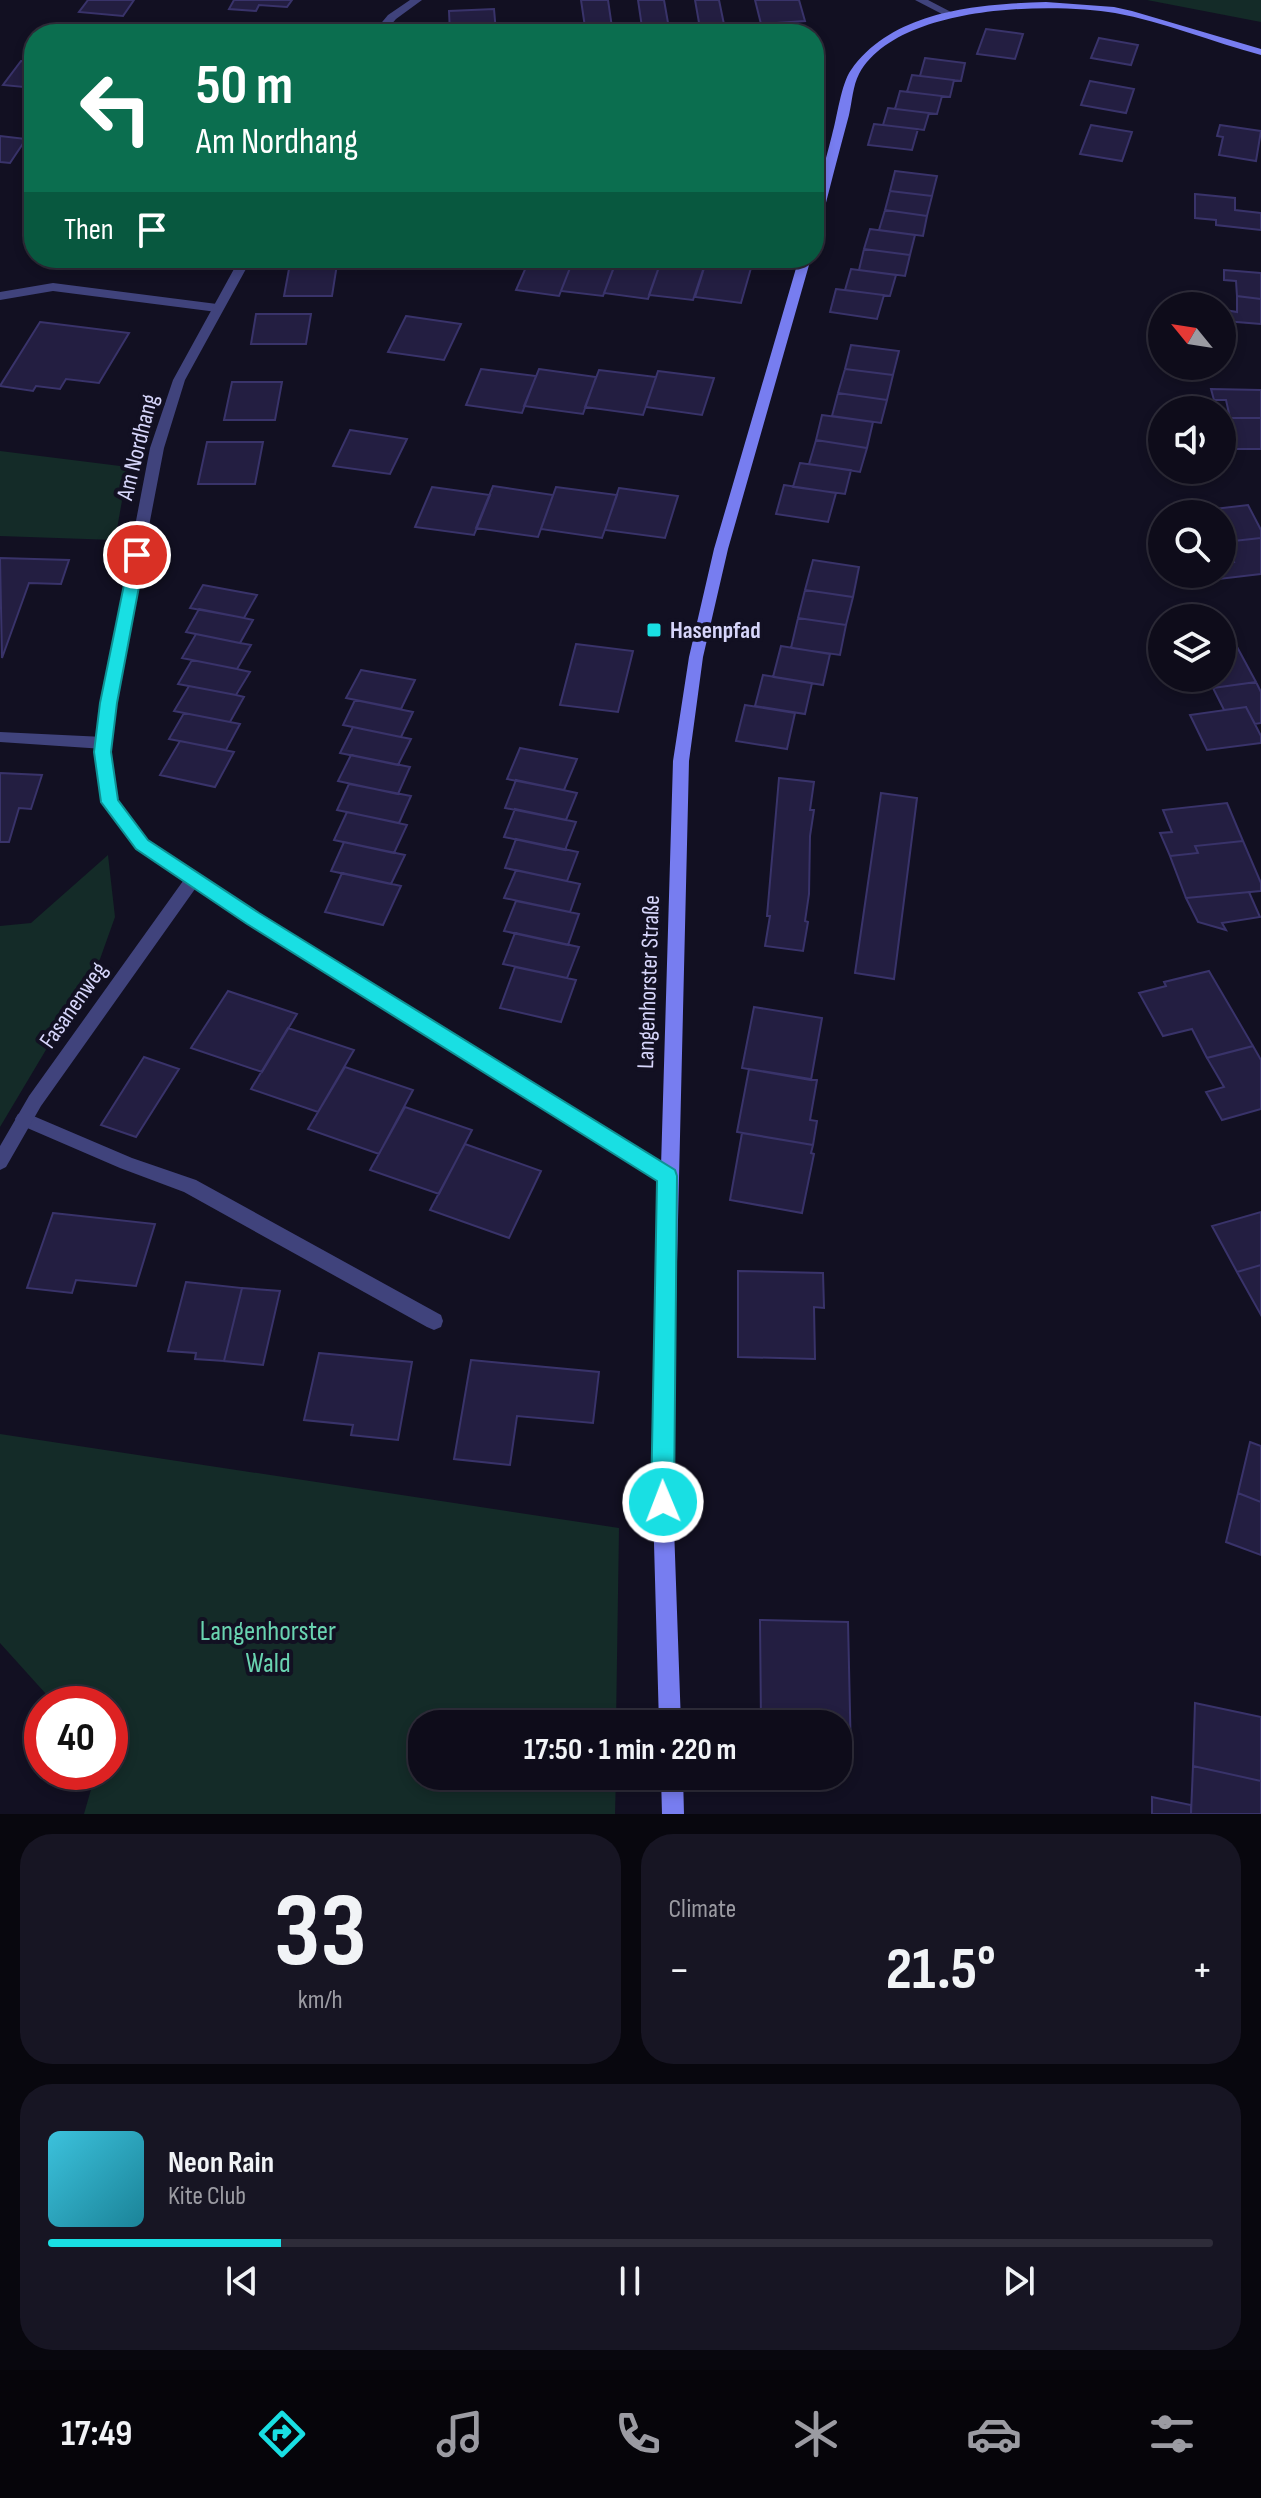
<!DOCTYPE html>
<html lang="en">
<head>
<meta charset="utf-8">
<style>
	:root { --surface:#0e0c1a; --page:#171523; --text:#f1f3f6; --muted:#9b9ba2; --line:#2e2c39; --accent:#19dfe3 }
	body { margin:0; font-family:"Sofia Sans Condensed",sans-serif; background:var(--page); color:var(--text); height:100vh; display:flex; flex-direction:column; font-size:30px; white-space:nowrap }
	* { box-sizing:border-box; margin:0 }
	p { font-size:26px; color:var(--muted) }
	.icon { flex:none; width:44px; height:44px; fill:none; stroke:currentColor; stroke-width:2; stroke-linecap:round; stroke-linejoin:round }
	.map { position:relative; height:1814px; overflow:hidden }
	.sheet { display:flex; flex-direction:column; gap:20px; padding:20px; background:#08070e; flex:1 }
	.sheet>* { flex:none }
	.guide { position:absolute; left:24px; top:24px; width:800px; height:244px; border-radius:32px; box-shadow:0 4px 12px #0003,0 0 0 2px var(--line); background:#0b6e4f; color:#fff; overflow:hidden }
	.needle { width:52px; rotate:300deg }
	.tools { position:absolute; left:1148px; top:292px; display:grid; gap:16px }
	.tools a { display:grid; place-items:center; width:88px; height:88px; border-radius:50%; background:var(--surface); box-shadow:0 4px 12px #0003,0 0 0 2px var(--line); font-size:40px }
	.speed { position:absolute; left:24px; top:1686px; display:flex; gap:16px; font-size:40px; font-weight:700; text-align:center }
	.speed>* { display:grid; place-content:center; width:104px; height:104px; border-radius:50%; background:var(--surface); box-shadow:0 4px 12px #0003,0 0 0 2px var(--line); line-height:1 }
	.speed .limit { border:12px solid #d22; background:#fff; color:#111 }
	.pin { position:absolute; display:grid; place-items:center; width:68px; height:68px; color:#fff; margin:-34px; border:4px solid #fff; border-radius:50%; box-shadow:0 2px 8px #0007 }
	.me { position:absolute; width:88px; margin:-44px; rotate:359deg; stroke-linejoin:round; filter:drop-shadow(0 0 6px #0008) }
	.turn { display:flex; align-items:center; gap:28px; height:168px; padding:0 40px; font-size:36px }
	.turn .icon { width:104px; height:104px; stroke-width:2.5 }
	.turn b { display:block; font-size:56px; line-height:68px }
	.then { display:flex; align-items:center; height:76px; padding:0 40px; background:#0003; gap:16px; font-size:30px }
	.big { font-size:60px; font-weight:700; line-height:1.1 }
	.sheet .tile { flex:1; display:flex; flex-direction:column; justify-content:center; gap:12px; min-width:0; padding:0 28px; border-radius:32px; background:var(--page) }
	.sheet .dial { align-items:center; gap:0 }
	.dial b { font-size:104px; line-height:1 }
	.song { display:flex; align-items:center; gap:24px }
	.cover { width:96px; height:96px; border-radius:12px; background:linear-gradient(135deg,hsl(190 70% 55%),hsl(190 70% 35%)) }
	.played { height:8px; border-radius:4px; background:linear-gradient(90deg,var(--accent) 20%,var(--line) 20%) }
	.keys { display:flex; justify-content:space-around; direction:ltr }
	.heat { display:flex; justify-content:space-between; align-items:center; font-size:44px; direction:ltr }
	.sheet .tiles { flex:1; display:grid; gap:20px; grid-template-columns:1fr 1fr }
	.tile:last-child { grid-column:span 2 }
	.trip { position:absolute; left:408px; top:1710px; width:444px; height:80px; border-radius:32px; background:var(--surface); box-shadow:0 4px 12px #0003,0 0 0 2px var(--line); font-weight:700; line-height:80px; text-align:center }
	.menu { display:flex; height:128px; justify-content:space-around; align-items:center; background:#06050a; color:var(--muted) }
	.menu .icon { width:56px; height:56px }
	.menu .selected { color:var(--accent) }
	.menu b { font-size:36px; color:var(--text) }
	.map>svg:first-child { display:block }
</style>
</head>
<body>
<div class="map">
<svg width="1261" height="1814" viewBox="0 0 1261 1814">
	<rect width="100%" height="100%" fill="#121022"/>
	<path fill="#142b28" d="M1147,0H1261V22Z
		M0,451L128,467L115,540L0,536Z
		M108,855L115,917L100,959L0,1127V926L31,923Z
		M0,1434L619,1528L616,1724H422V1776H616L615,1814H84L96,1772H110V1704H55L0,1643Z"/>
	<path fill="#231e41" stroke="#39336a" stroke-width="2" d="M88,0H134L123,16L79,12Z
		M234,0H292L287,7L259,5L256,11L229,9Z
		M581,0H608L613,34H586Z
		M638,0H664L670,34H643Z
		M695,0H719L726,34H701Z
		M755,0H799L805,21L761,24Z
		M494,9L496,32L450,34L449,11Z
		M986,29L1023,34L1015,59L977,54Z
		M1099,38L1138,45L1131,65L1091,58Z
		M925,58L965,63L961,81L920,76Z
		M21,61L34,62V88L3,85Z
		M912,75L954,80L950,97L907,92Z
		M1090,81L1134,89L1126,113L1081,105Z
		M900,91L942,96L937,114L895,109Z
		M888,108L929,113L924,130L883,125Z
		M874,124L918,129L912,150L868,145Z
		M1091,125L1132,132L1122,161L1080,154Z
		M1220,125L1261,131L1256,161L1219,155L1223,137L1217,136Z
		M0,136L26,139L10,163L0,162Z
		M895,171L937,176L932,196L890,191Z
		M890,191L932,196L927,216L885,210Z
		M1195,194L1235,198V210L1261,213V230L1216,225V220L1195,218Z
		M885,210L927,216L923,236L879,230Z
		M870,229L915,235L910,255L864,249Z
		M864,249L910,255L905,276L859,270Z
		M291,258H338L332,296H284Z
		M530,258L573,260L559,296L516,290Z
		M574,258L616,262L603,296L561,291Z
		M617,259L660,264L648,299L604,293Z
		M661,261L704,267L693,300L649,295Z
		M706,262L751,268L741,303L695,297Z
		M851,269L896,275L890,296L845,290Z
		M1224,270L1261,273V299L1237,296L1236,281L1224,280Z
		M836,289L884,295L877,319L830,312Z
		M1237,296L1261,299V324L1225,321V310L1237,312Z
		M256,314H311L306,344H251Z
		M406,316L461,324L444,360L388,352Z
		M40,322L129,333L99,383L66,379L60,389L36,386L33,391L0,386Z
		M851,345L899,351L893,375L845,369Z
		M481,369L536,376L522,413L466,405Z
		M539,369L596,377L583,414L524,406Z
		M845,369L893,375L887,400L838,393Z
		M599,370L656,377L643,415L585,407Z
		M658,371L714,378L702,415L646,407Z
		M232,382H282L275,420H224Z
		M1211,389L1261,390V418H1230L1226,400H1214Z
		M838,393L887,400L881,423L832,416Z
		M822,415L873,422L867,448L816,440Z
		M1230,418H1261V449H1225L1222,435L1235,436Z
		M350,430L407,439L390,474L333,466Z
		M816,440L867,448L860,472L809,464Z
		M207,442H263L255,484H198Z
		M800,463L851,470L845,494L793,487Z
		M784,485L836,493L828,522L776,514Z
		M493,486L553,495L538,537L476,528Z
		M432,487L490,495L474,535L415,527Z
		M556,487L617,495L602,538L541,529Z
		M619,488L678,496L665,538L605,530Z
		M1248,505L1261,530V538L1224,542L1222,514H1198L1197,511Z
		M1261,538V574L1202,581L1199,574H1222V564L1234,562L1224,542Z
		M0,558L69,560L61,584L29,583L2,658Z
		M813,560L859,567L853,597L805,590Z
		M203,585L246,593L257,595L244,618L190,608Z
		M805,590L853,597L846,625L798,618Z
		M199,609L244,618L253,620L240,643L186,632Z
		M798,618L846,625L840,655L791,648Z
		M196,634L240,643L251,645L237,669L182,658Z
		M576,644L633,651L618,712L560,705Z
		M1236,645L1256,682L1213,688L1208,678H1222V647Z
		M781,646L830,654L823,685L773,677Z
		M192,660L237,669L250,672L236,695L178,684Z
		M361,670L415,680L401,709L346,698Z
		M763,675L812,683L805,714L755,706Z
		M1256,682L1261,692V723L1255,724L1246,707L1224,710L1213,688Z
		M189,686L236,695L244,697L230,722L174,711Z
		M355,700L413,712L401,737L343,725Z
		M745,705L795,713L787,749L736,741Z
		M1246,707L1261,736V743L1207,750L1190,715Z
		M184,713L230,722L240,724L226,750L169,739Z
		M353,727L401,737L411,739L398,765L340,753Z
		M180,741L234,752L215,787L160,775Z
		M520,748L577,759L564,790L507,779Z
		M351,755L410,767L398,794L338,781Z
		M0,773L42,775L31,809L19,808L9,842H0Z
		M779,778L814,782L810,810H814L810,836L809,894L805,921L808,922L803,951L765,946L770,916H767Z
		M516,780L577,793L566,820L505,808Z
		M349,784L411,796L399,823L337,810Z
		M881,793L917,798L894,979L855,973Z
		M1227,803L1243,841L1195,846L1198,853L1170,856L1160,833L1172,832L1163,810Z
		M515,809L576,822L565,850L504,837Z
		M347,812L407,825L394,853L334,840Z
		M516,839L578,852L567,881L505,868Z
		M1243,841L1261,883V891L1186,898L1170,856L1198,853L1195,846Z
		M344,842L405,855L391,884L331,871Z
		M516,870L580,884L570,912L504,898Z
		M342,873L401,886L383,925L325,912Z
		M1249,892L1260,917L1222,923L1226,930L1198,922L1186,898Z
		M516,901L579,914L568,945L504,931Z
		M515,933L579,947L567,978L503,964Z
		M515,967L576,980L561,1022L500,1008Z
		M1209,971L1253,1046L1207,1058L1192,1029L1163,1036L1139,993L1166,986L1164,982Z
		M228,991L297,1014L262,1072L191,1048Z
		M754,1007L822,1018L811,1080L742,1068Z
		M288,1028L354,1050L318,1112L251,1089Z
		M1253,1046L1261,1060V1109L1222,1120L1206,1092L1224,1087L1207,1058Z
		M144,1057L179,1069L136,1137L101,1125Z
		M345,1067L413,1090L379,1154L308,1129Z
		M749,1069L817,1080L810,1120L817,1121L813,1145L737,1132Z
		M405,1107L472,1130L439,1194L370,1170Z
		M742,1133L813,1145L811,1153L814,1154L802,1213L730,1200Z
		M465,1144L541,1171L509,1238L430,1210Z
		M1261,1212V1265L1237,1272L1212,1226Z
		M53,1213L155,1224L136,1286L76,1280L72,1293L27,1288Z
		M1261,1265V1315L1237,1272Z
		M738,1271L823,1273L824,1308L814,1307L815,1359L738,1357Z
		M186,1282L242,1288L224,1361L195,1359L196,1353L168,1351Z
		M242,1288L280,1291L263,1365L224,1361Z
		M319,1353L412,1362L398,1440L351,1435L353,1425L304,1420Z
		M471,1360L599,1372L593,1423L517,1416L510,1465L454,1459Z
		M1250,1442L1261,1446V1502L1238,1493Z
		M1238,1493L1261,1502V1555L1226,1542Z
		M760,1620L848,1622L851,1757L838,1756V1724H761Z
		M1195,1703L1261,1717V1781L1193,1766Z
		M1193,1766L1261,1781V1814H1191Z
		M1152,1797L1191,1805V1814H1152Z"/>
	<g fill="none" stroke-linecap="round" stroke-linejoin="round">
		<path fill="#40437c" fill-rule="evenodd" d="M53,283L217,304L223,308L217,312L53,291L0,300V292Z
			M0,732L104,737L111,743L104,749L0,742Z
			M24,1112L132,1158L196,1180L441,1315L443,1321L441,1327L434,1330L427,1327L184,1192L120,1168L18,1124L15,1119L18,1114Z"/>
		<path fill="#40437c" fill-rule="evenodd" d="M410,0H422L396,19L383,34H372L388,15Z
			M915,0H928L951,12L942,14Z
			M240,258H252L185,380L164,448L115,703L111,752L117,801L148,841L199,876L673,1171L676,1176L673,1181L667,1184L661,1181L195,889L41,1106L6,1167L0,1170V1146L29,1096L183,881L136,849L105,806L95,752L101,703L150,448L173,380Z"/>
		<path fill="#777df0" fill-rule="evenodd" d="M1046,2L1114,7L1132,11L1261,49V55C1212,42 1164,22 1115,13C1048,2 897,5 859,74C853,85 852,102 849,115C839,152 829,190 820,227L814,231C814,197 824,167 832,135C837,118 841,84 851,70C893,10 979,4 1046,2Z
			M799,258H811L728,549L703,657L689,761L672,1471L681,1724H659L652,1471L673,761L689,657L714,549Z
			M661,1776H683L684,1814H662Z"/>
	</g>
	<path fill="#19dfe3" stroke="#109194" stroke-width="2" d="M137,549L145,555L117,703L111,752L118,800L148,840L259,913L675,1170L677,1176L674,1502L671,1510L663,1513L655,1510L651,1502L657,1181L247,924L136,849L101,802L94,752L100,703L130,555Z"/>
	<rect fill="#19dfe3" stroke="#121022" stroke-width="3" x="646" y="622" width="16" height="16" rx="4"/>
	<g text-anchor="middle" stroke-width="8" stroke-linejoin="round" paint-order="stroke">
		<g font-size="24" fill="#d7d6fb" stroke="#121022">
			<text transform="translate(137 447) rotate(-76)" y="8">Am Nordhang</text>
			<text transform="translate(648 982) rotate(-88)" y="8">Langenhorster Straße</text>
			<text transform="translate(73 1005) rotate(-55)" y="8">Fasanenweg</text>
		</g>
		<g font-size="24" font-weight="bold" fill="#d7d6fb" stroke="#121022" text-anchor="start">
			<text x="670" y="638">Hasenpfad</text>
		</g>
		<g font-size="28" fill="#69d3b0" stroke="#121022">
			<text x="268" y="1640">Langenhorster<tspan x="268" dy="32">Wald</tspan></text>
		</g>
	</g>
</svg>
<div class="tools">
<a><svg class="needle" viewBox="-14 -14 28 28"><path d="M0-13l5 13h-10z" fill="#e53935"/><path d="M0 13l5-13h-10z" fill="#9b9ba2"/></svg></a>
<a><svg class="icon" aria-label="sound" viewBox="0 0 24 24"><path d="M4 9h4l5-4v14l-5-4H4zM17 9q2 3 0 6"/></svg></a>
<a><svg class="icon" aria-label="search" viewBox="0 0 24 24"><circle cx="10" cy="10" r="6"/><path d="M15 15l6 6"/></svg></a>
<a><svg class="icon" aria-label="layers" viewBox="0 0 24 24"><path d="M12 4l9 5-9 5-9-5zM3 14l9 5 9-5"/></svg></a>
</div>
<div class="speed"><div class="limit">40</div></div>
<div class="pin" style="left:137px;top:555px;background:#d93025"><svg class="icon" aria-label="arrive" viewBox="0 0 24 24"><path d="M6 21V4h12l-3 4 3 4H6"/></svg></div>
<svg class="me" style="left:663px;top:1502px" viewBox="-20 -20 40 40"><circle r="17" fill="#19dfe3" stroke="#fff" stroke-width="3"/><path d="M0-11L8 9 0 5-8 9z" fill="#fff"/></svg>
<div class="trip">17:50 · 1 min · 220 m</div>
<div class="guide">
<div class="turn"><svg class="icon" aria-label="left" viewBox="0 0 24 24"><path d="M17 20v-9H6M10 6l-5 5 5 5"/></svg><div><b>50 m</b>Am Nordhang</div></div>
<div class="then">Then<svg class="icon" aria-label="arrive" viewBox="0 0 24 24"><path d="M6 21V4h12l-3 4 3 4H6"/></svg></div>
</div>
</div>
<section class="sheet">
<div class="tiles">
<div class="tile dial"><b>33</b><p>km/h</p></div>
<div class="tile"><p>Climate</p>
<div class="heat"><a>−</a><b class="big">21.5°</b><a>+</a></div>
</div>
<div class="tile">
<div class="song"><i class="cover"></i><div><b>Neon Rain</b><p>Kite Club</p></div></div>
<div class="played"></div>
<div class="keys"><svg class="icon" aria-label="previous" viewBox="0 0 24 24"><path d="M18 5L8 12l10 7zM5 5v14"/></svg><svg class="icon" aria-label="pause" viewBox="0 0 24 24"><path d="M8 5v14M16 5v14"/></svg><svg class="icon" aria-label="next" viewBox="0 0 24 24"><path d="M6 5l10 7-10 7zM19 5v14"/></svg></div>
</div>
</div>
</section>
<nav class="menu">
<b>17:49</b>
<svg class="icon selected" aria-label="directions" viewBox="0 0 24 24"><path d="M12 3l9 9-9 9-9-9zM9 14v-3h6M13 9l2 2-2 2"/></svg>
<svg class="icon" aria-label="music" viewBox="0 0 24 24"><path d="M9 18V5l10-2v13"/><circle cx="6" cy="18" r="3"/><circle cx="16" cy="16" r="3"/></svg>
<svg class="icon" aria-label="phone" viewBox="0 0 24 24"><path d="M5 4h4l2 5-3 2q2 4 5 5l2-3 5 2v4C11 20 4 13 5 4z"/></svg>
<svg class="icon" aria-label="climate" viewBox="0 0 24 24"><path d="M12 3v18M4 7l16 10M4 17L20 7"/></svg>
<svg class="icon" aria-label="car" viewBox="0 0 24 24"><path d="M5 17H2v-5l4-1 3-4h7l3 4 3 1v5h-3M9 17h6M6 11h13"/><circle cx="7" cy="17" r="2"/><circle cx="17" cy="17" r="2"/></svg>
<svg class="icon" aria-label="filters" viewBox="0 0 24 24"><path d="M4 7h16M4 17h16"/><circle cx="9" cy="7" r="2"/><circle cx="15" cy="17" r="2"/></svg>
</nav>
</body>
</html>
